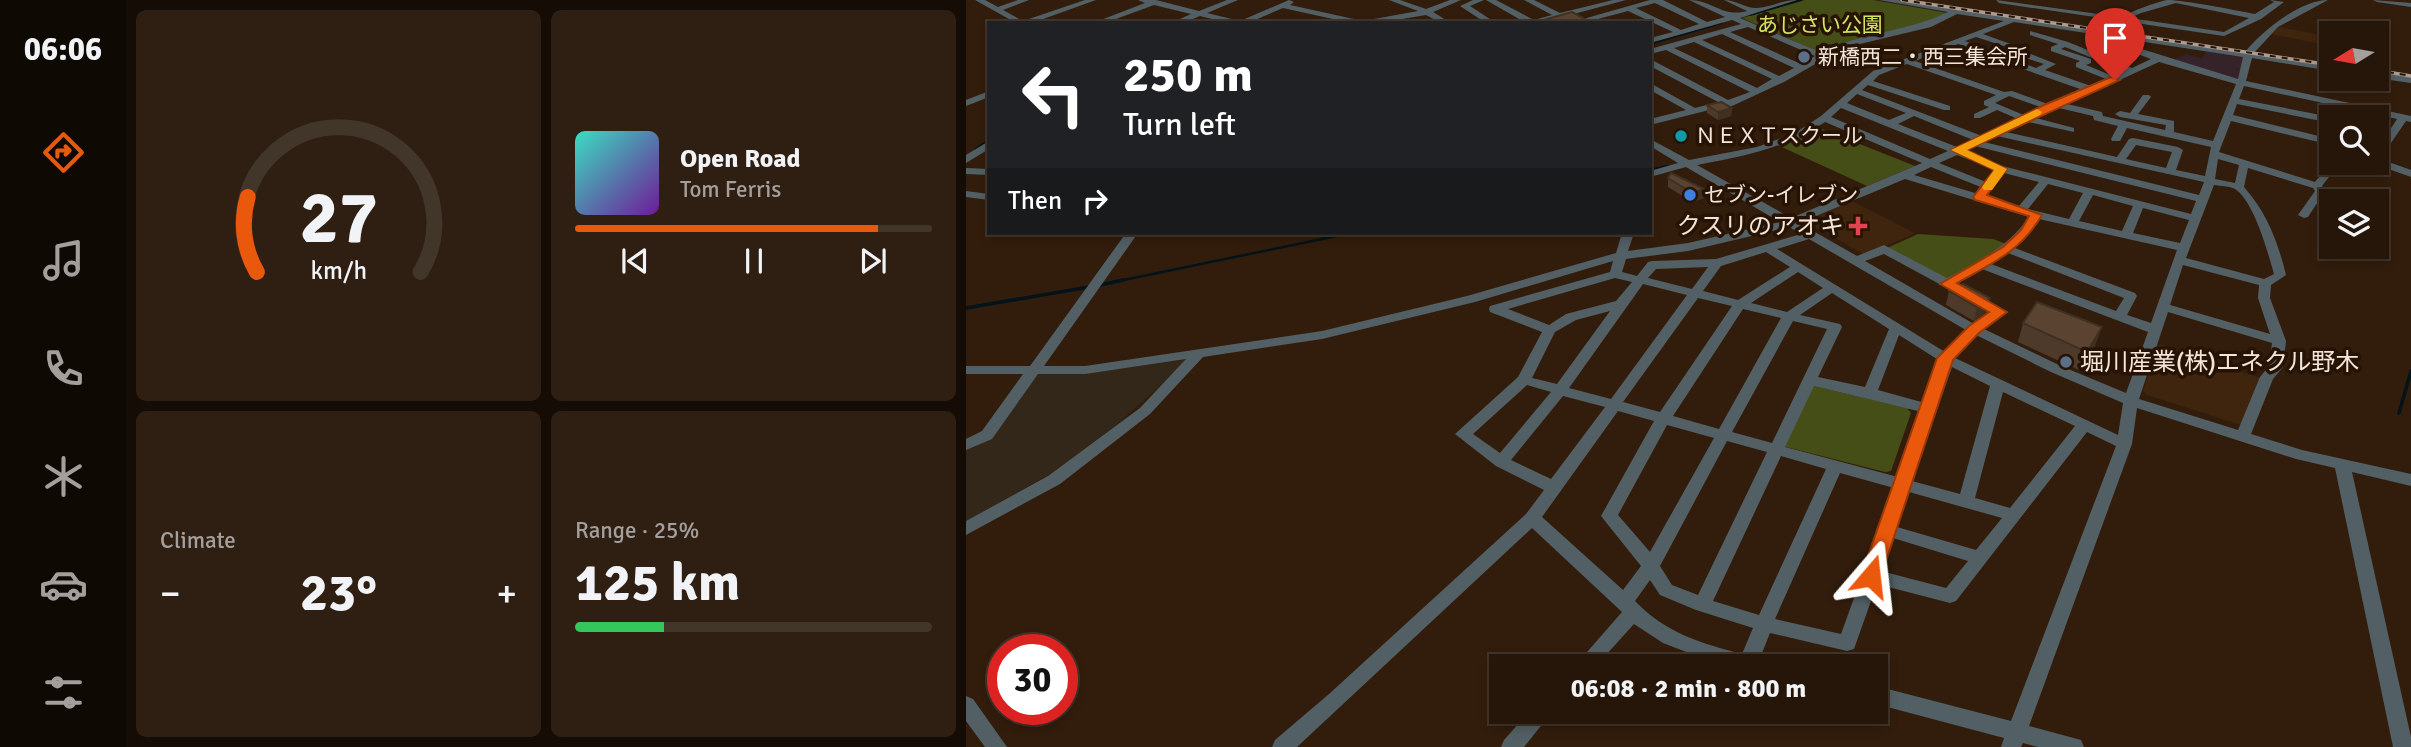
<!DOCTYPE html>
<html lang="en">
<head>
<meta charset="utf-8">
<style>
	:root { --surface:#261609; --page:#2e1f12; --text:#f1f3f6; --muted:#a49f9c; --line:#42352a; --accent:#ea580c }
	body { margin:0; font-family:Signika,"Noto Sans JP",sans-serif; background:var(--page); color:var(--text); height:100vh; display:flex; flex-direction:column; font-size:26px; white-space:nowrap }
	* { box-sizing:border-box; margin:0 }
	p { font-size:23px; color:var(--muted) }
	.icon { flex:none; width:38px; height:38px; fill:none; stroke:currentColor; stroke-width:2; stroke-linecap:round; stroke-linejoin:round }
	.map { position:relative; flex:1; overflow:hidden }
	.side { display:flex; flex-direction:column; gap:10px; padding:10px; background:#150c05; width:840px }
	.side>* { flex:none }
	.top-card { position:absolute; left:21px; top:21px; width:665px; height:214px; border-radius:0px; box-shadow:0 4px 10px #0003,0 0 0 2px var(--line); background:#202124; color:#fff; overflow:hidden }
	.needle { width:46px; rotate:259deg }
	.buttons { position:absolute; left:1353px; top:21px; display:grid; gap:14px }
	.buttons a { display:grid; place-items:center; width:70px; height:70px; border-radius:0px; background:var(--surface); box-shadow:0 4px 10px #0003,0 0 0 2px var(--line); font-size:35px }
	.speed { position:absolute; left:21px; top:634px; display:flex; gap:14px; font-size:35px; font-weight:700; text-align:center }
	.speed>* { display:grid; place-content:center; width:91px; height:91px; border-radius:50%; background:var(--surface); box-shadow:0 4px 10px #0003,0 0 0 2px var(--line); line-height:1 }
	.speed .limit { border:10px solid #d22; background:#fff; color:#111 }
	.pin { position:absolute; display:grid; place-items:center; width:60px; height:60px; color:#fff; margin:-72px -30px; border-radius:50% 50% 50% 0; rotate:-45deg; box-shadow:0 0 7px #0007 }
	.pin .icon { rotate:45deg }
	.me { position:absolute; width:77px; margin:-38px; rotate:17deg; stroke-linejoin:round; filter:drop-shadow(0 0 5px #0008) }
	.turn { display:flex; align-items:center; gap:24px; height:147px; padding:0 21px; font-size:32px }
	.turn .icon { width:91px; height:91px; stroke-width:2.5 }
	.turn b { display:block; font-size:49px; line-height:60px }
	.then { display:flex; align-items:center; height:66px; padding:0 21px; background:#0003; gap:14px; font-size:26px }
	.big { font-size:52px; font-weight:700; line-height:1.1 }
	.side .tile { flex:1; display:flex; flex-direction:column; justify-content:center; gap:10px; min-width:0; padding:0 24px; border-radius:10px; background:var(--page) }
	.side .dial { align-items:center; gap:0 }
	.dial svg { height:182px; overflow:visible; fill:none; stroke:var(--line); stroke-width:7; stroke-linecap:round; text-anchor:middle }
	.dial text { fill:var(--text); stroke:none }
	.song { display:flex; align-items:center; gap:21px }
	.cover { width:84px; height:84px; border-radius:10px; background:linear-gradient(135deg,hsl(170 70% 55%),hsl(280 70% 35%)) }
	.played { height:7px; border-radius:4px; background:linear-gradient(90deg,var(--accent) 85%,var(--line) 85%) }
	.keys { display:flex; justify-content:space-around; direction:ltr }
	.heat { display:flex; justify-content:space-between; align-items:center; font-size:38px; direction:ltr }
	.charge { height:10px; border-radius:5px; background:linear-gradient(90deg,#34c759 25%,var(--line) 0) }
	.side .tiles { flex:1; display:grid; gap:10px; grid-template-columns:repeat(2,1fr) }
	.trip { position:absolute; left:523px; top:654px; width:399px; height:70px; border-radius:0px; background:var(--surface); box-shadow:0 4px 10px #0003,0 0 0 2px var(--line); font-weight:700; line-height:70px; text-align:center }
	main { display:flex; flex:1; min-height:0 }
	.tabs { display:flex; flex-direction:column; width:126px; justify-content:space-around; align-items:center; background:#0f0904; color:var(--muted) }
	.tabs .icon { width:49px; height:49px }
	.tabs .on { color:var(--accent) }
	.tabs b { font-size:32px; color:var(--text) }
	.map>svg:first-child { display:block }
</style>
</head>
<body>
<main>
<nav class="tabs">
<b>06:06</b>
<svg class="icon on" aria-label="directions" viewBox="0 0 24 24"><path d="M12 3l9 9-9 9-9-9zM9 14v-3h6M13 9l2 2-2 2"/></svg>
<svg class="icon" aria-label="music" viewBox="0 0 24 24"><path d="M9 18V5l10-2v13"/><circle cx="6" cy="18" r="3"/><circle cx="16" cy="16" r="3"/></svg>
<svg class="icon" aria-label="phone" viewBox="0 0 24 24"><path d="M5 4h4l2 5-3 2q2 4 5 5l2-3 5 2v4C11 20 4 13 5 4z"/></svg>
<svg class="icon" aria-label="climate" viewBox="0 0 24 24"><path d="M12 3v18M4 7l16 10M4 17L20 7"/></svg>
<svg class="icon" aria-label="car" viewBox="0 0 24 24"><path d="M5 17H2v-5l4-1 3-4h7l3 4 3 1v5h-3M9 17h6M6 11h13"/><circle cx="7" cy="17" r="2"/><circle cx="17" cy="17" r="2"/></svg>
<svg class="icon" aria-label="filters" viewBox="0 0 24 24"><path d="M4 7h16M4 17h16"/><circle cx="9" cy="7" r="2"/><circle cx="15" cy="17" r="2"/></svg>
</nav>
<section class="side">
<div class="tiles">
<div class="tile dial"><svg viewBox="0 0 100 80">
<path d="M14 69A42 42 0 1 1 86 69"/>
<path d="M14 69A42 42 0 0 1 10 36" stroke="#ea580c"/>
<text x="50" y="56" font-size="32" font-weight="700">27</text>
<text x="50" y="72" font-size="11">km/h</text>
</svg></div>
<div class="tile">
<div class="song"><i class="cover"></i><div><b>Open Road</b><p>Tom Ferris</p></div></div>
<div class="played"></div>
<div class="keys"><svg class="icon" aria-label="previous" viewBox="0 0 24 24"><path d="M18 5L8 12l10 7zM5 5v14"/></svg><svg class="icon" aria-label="pause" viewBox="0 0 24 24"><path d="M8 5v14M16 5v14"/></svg><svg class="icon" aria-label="next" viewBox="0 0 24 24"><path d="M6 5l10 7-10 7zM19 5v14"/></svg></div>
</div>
<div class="tile"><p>Climate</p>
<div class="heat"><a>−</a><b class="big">23°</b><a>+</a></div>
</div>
<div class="tile"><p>Range · 25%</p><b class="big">125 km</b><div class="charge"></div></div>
</div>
</section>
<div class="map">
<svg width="1445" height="747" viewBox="0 0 1445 747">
	<rect width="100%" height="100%" fill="#321d0c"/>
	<path fill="#3f240e" d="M1313,27L1365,37V46L1305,34Z
		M882,199L949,233L899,255L836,219Z
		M1193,344L1294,378L1275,425L1181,395L1177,391Z"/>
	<path fill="#332719" d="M224,359L149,426L84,474L0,521V446L26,433L70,372L156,368Z"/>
	<path fill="#36232a" d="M1241,50L1279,56L1271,81L1203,62L1220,54L1236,59Z"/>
	<path fill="#464e17" d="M839,0H907L982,13C941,33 895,36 853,52L776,18Z
		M846,125L949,166L901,186L809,144Z
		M952,234L1027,239L1043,245L980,279L921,248Z
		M848,386L941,408L945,413L925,471L919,472L820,447L817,443L843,388Z"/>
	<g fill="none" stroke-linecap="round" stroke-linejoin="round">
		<path stroke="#041319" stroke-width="2" d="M784,15L835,0
			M684,44L756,23"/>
		<path stroke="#041319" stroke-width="2.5" d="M10,149L23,140
			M684,170L702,166
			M148,282L385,233"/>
		<path stroke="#041319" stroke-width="3.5" d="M130,286L157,280
			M0,308L123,287
			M1433,413L1445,371"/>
		<path fill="#526065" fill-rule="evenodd" d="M9,0H19L32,7L52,0H63L37,10L57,21L119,0H130L66,23H50Z
			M172,0H190L233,11L261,0H272L241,13L274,21L323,0L328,2L324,5L397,21L452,11L423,0H434L460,9L484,0H495L467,12L485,23H475L460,15L412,23H385L317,8L282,23H262L234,16L217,23H205L225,14L188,5L139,23H127L179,3Z
			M507,0H518L504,6L530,23H520L494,6Z
			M520,0H530L568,20L586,15L558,0H568L594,13L647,0H660L574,23H560Z
			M684,0H697L741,22L759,17L723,0C747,0 756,18 781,11L758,0C770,0 781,9 791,8C805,7 816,0 831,0L774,18L856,53C894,32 941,32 982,12L913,0H932L1279,52C1296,31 1334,0 1362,0L1312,27L1287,54L1365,65V71L1286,58L1280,81L1445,116V122L1440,121L1414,159L1445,170V177L1411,165L1363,177L1356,186L1359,191L1342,217L1338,218L1332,215L1349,191L1347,188L1282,168L1278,187C1301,213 1312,242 1320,275L1305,285L1304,298L1320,341L1317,367L1307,379L1285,434L1336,450L1445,474V486L1386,472L1445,737V747H1427L1369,468L1330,459L1171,408L1166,444L1063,726L1115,740L1118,747H1072L1057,743L1055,747H1035L1038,738L910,704V686L1045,721L1150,446L1121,432L990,601L984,603L911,584L888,649L881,651L804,633L794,658L804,661L806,667H763L741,660L697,643L668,624L629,667H608L656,612L566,528L331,747H306L309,740L363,694L560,514L578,490L530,466L489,434L552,377L576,332L524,312L523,309L524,306L644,272L647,261L509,302L356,339L237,357L184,414L94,484L0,535V521L82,476L174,408L220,359L119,374H72L26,439L0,450V439L16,431L57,374H0V366H64L160,233H172L78,366H119L356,331L501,296L650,253L656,233H668L662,251L722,243L814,222L720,167L684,177V171L712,163L684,146V139L723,160L791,147L829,133L855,116L907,71L1038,21L991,14L965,27L877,48L818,82L766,106H759L684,125V119L720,110L684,90V83L729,108L752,102L684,66V59L762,100L784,92L700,50L684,54V49L775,24L766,20L684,43V38L707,32L662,11L617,23H603ZM689,3L733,24L715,30L670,8ZM1048,22L1277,57L1272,79L1137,37V41L1185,59L1166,68L1102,42L1064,31V35L1092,44L1085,47V51L1114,61L1110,63V67L1140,79L1125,86L1079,70L1090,64L1057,51L1037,58V62L1117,90L1086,102L1084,105L1046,91L1038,92L949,61L992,44L1020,53V49L999,41L1010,37L1050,50V46L1017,34ZM782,27L849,56L835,64L764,32ZM756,34L828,68L813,76L736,40ZM728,42L806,79L791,88L708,48ZM1099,47L1159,71L1147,76L1120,65L1125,63V59L1095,49ZM1057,57L1078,64L1070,68L1048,60ZM1193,62L1270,84L1247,141L1208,132V121L1172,114L1185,97L1183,95H1177L1164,113L1154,111L1149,114L1154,117L1200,125L1199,130L1137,116L1136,112L1101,104ZM941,64L1030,95L1018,101V105L1023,107L1008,114V118H1014L1031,110L1052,119L1016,136L896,90L902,85L978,110H984V106L907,81L913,75ZM1278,86L1431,119L1424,130L1410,126V132L1421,135L1410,150V163C1391,163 1361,165 1349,182L1253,152L1265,121L1365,145V139L1267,115L1271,104L1365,123V117L1273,99ZM891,94L940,113L923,120L881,103ZM1043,96L1077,108L1060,116L1029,103ZM875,108L982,151L964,159L865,117ZM1093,108L1127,116L1128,120L1152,126L1145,139L1146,141H1154L1161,128L1245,147L1239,176L1210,170L1217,150L1212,147L1167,138L1163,139L1151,157L1040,132L1062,122L1108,132V128L1070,118ZM948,116L1007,140L991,147L932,124ZM859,122L956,163L825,218L731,165C779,156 817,149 859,122ZM1031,136L1238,182L1233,195L1018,142ZM1170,145L1206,152L1200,168L1160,159ZM1009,146L1230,201L1225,214L1040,167L999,151ZM991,155L1030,170L1020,182L973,163ZM1252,159L1273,165L1269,183L1249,179ZM965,167L1022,190L1026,189L1038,173L1073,182L1053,206L948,175ZM939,179L1063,217C1043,246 1012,262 981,278L918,245L891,256L833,223ZM1082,184L1117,193L1103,219L1062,209ZM1248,185C1254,186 1264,186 1269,189C1288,201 1302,253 1308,274L1298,279L1220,258ZM1127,195L1167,206L1156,231L1113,221ZM1177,208L1223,220L1214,243L1167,233ZM1073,219L1211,250L1185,323L1161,315L1171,296L1169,293L1049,248ZM823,227L835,234L750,259L686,261L682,262L671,276L656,272L660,259L722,251ZM843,239L1000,330L979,352L811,249ZM800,252L824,267L772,300L737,291L755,266ZM1042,253L1158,298L1150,311L1025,264ZM918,254L1025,312L1008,324L899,261ZM1217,265L1293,285L1292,298L1304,334L1204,305ZM742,267L726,289L682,278L690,269ZM1016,269L1182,332L1160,393L1095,366L1018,329L1040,312L990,283ZM832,272L857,288L821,312L785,303ZM649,278L666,282L650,301L600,314L583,325L542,309ZM677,284L721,295L645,399L603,388ZM866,293L923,329L899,387L852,377L876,327L874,324L834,315ZM732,298L766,306L694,412L657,402ZM777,309L815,318L753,429L707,416ZM644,311L591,384L566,378L589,332L610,320ZM1202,312L1306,343L1303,366L1294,377L1272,430L1173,399ZM827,321L861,329L806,443L766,432ZM933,335L974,361L959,403L912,390ZM1010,335L1085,372L1157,403L1152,435L989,358ZM986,367L1024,386L994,494L946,481ZM561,385L585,392L534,453L507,434ZM848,386L956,412L932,477L819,447ZM1037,392L1109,426L1044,508L1009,498ZM597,396L639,407L585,479L545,460ZM652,411L688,421L635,516L675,566L657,590L576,517ZM701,425L748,438L684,552L652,515ZM761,441L801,452L732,595L706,585L694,566ZM815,456L860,469L793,615L747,601ZM874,473L928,488L875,634L809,619ZM943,492L1036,518L1010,550L931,527ZM927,538L1002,561L980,588L915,571ZM684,580L694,595L730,610L787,628L776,654C736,644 698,632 669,601Z
			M1030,0L1155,17C1169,10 1188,3 1201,0C1219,0 1268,10 1289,14L1308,2L1304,0L1318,2L1295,19L1258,36L1033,3ZM1210,3L1283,18L1258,32L1164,18L1175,13Z
			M1407,0L1445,3V7L1411,2Z
			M1410,72L1445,77V83L1410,78Z
			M23,91V97L0,106V100Z
			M23,141V149L0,163V155Z
			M0,168L23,169V175L0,174Z
			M0,191L23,194V200L0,197Z
			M0,696L7,699L41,747H19L0,721Z
			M563,712H586L558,747H535L538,740Z"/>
		<defs>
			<path id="rail" d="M936,0L1365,65
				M1410,70L1445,76"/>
		</defs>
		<use href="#rail" stroke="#ac9b8e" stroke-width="3.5"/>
		<use href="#rail" stroke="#271304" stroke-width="2" stroke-dasharray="6" stroke-linecap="butt"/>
	</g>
	<path fill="#4d3a2a" d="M741,105L766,108L765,116L752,120L741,113Z
		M702,178L738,198L726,202L702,187Z
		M997,284L1024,298L1020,312L1008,321L980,305L983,291Z
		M1057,323L1129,346L1115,371L1052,342Z"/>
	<path fill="#3f3022" d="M766,108L765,116L752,120V112Z
		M738,189V198L726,202V193Z
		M1024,298L1020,312L1008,321L1011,307Z
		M1136,327L1129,346L1115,371L1121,352Z"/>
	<path fill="#5a4431" stroke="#3f3022" stroke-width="2" d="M606,12L626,23H572L570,22Z
		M755,102L766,108L752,112L741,105Z
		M705,173L738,189L726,193L702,178Z
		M997,284L1024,298L1011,307L983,291Z
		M1071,302L1136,327L1121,352L1057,323Z"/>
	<path fill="#ea580c" stroke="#983908" stroke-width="2" d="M1145,77L1154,80L1001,150L1041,169L1021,195L1076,215C1055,251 1027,263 991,283L1041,312L1013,333L987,360L915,576L912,581L905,584L898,581L895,576L971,358L1003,326L1023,312L974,284L1037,247L1055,230L1063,216L1009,200L1007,197L1028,170L985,150L1078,105Z"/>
	<path fill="#f59e0b" d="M1071,109L1076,112L1074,115L1001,150L1041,169L1026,190H1018L1016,187L1028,170L985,150Z"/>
	<g fill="#5c6f8a" stroke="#271304" stroke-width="2.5">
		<circle cx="838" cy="57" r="7"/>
		<circle cx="1100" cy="362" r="7"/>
	</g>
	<circle fill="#0f9aa8" stroke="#271304" stroke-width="2.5" cx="715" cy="136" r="7"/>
	<circle fill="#3f7fe0" stroke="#271304" stroke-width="2.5" cx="724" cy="195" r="7"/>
	<path fill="#e0444e" stroke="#271304" stroke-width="2.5" d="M888.5 215.5h7v7h7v7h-7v7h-7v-7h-7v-7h7z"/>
	<g text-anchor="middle" stroke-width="7" stroke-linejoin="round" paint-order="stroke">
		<g font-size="21" fill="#d2e664" stroke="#271304">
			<text x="854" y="32">あじさい公園</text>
		</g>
		<g font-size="21" fill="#f4e5db" stroke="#271304" text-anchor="start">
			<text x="852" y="64">新橋西二・西三集会所</text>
			<text x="729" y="143">ＮＥＸＴスクール</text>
			<text x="738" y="202">セブン-イレブン</text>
		</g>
		<g font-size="24" fill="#f4e5db" stroke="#271304" text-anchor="end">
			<text x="878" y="234">クスリのアオキ</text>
			<text x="1114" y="370" text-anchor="start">堀川産業(株)エネクル野木</text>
		</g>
	</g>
</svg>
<div class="buttons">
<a><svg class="needle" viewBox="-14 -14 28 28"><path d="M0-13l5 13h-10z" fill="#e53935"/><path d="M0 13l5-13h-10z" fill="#a49f9c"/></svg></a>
<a><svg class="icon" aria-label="search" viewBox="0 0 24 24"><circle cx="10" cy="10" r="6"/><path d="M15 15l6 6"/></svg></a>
<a><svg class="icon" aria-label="layers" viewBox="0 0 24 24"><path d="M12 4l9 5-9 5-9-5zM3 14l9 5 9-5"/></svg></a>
</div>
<div class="speed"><div class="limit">30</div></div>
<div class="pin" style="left:1149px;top:80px;background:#d93025"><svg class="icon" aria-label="arrive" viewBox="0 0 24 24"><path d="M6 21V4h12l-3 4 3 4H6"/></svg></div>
<svg class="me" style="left:905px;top:576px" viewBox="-20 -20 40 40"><path d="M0-17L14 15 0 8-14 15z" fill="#ea580c" stroke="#fff" stroke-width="4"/></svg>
<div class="trip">06:08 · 2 min · 800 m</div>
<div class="top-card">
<div class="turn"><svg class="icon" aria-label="left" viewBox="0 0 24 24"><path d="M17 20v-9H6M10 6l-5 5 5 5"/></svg><div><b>250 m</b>Turn left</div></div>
<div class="then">Then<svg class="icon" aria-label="right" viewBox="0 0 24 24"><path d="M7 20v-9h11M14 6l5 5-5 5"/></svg></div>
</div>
</div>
</main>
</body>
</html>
